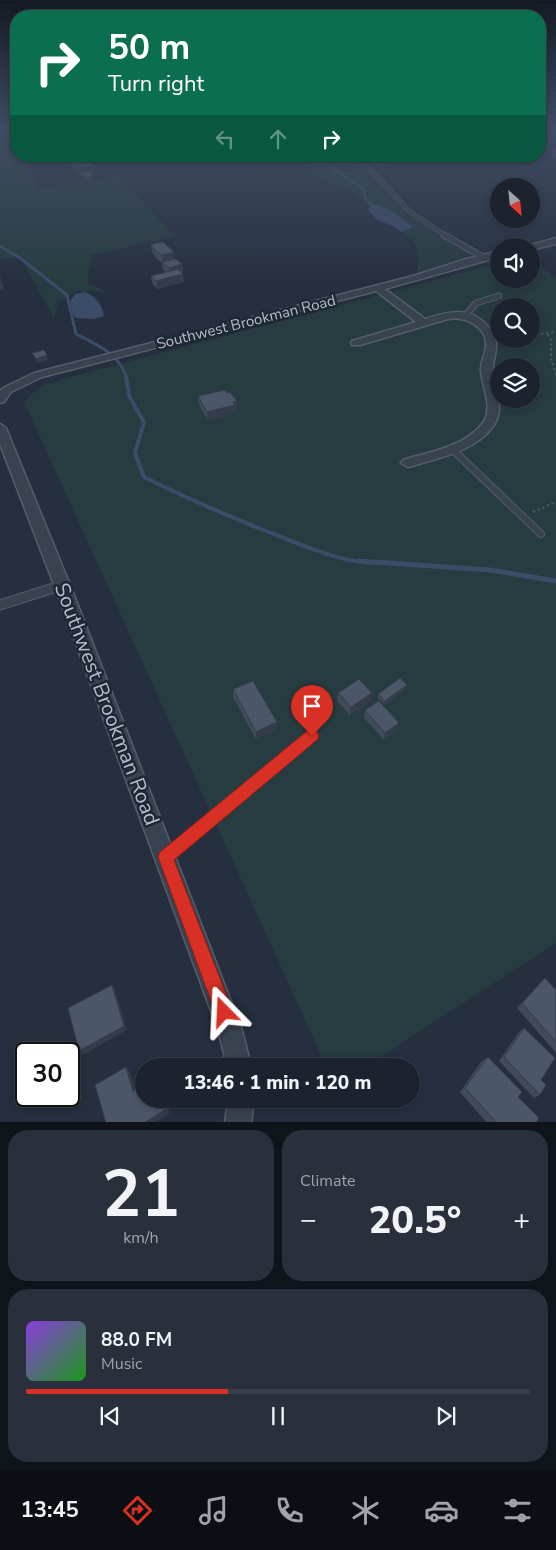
<!DOCTYPE html>
<html lang="en">
<head>
<meta charset="utf-8">
<style>
	:root { --surface:#1c232f; --page:#292f3b; --text:#f1f3f6; --muted:#a0a4aa; --line:#3a404b; --accent:#d93025 }
	body { margin:0; font-family:"Nunito Sans",sans-serif; background:var(--page); color:var(--text); height:100vh; display:flex; flex-direction:column; font-size:19px; white-space:nowrap }
	* { box-sizing:border-box; margin:0 }
	p { font-size:16px; color:var(--muted) }
	.icon { flex:none; width:28px; height:28px; fill:none; stroke:currentColor; stroke-width:2; stroke-linecap:round; stroke-linejoin:round }
	.map { position:relative; height:1122px; overflow:hidden }
	.details { display:flex; flex-direction:column; gap:8px; padding:8px; background:#0f131a; flex:1 }
	.details>* { flex:none }
	.top-card { position:absolute; left:10px; top:10px; width:536px; height:152px; border-radius:20px; box-shadow:0 2px 8px #0003,0 0 0 1px var(--line); background:#0b6e4f; color:#fff; overflow:hidden }
	.needle { width:32px; rotate:153deg }
	.controls { position:absolute; left:490px; top:178px; display:grid; gap:10px }
	.controls a { display:grid; place-items:center; width:50px; height:50px; border-radius:50%; background:var(--surface); box-shadow:0 2px 8px #0003,0 0 0 1px var(--line); font-size:25px }
	.speed { position:absolute; left:15px; top:1042px; display:flex; gap:10px; font-size:25px; font-weight:700; text-align:center }
	.speed>* { display:grid; place-content:center; width:65px; height:65px; border-radius:50%; background:var(--surface); box-shadow:0 2px 8px #0003,0 0 0 1px var(--line); line-height:1 }
	.speed .limit { border:2px solid #111; border-radius:8px; background:#fff; color:#111 }
	.pin { position:absolute; display:grid; place-items:center; width:42px; height:42px; color:#fff; margin:-51px -21px; border-radius:50% 50% 50% 0; rotate:-45deg; box-shadow:0 0 5px #0007 }
	.pin .icon { rotate:45deg }
	.me { position:absolute; width:55px; margin:-28px; rotate:339deg; stroke-linejoin:round; filter:drop-shadow(0 0 4px #0008) }
	.turn { display:flex; align-items:center; gap:18px; height:105px; padding:0 15px; font-size:22px }
	.turn .icon { width:65px; height:65px; stroke-width:2.5 }
	.turn b { display:block; font-size:35px; line-height:42px }
	.lanes { display:flex; align-items:center; height:48px; padding:0 15px; background:#0003; justify-content:center; gap:25px; direction:ltr }
	.lanes .off { opacity:.35 }
	.big { font-size:38px; font-weight:800; line-height:1.1 }
	.details .tile { flex:1; display:flex; flex-direction:column; justify-content:center; gap:8px; min-width:0; padding:0 18px; border-radius:20px; background:var(--page) }
	.details .dial { align-items:center; gap:0 }
	.dial b { font-size:65px; line-height:1 }
	.song { display:flex; align-items:center; gap:15px }
	.cover { width:60px; height:60px; border-radius:8px; background:linear-gradient(135deg,hsl(270 70% 55%),hsl(120 70% 35%)) }
	.played { height:5px; border-radius:2px; background:linear-gradient(90deg,var(--accent) 40%,var(--line) 40%) }
	.keys { display:flex; justify-content:space-around; direction:ltr }
	.heat { display:flex; justify-content:space-between; align-items:center; font-size:28px; direction:ltr }
	.details .tiles { flex:1; display:grid; gap:8px; grid-template-columns:1fr 1fr }
	.tile:last-child { grid-column:span 2 }
	.trip { position:absolute; left:135px; top:1058px; width:285px; height:50px; border-radius:25px; background:var(--surface); box-shadow:0 2px 8px #0003,0 0 0 1px var(--line); font-weight:800; line-height:50px; text-align:center }
	.menu { display:flex; height:80px; justify-content:space-around; align-items:center; background:#0b0e13; color:var(--muted) }
	.menu .icon { width:35px; height:35px }
	.menu .selected { color:var(--accent) }
	.menu b { font-size:22px; color:var(--text) }
	.map>svg:first-child { display:block }
</style>
</head>
<body>
<div class="map">
<svg width="556" height="1123" viewBox="0 0 556 1123">
	<rect width="100%" height="100%" fill="#252f3f"/>
	<path fill="#273c40" fill-rule="evenodd" d="M0,128H16V156H43L28,160L38,189L119,177L176,237L91,255L87,283L108,292L77,291L59,302L54,319L20,256L0,259Z
		M306,156H335L347,159L367,168L405,211L473,254L418,273C418,252 419,246 403,232L409,230L371,210L354,192L326,182L312,174L306,166L308,159Z
		M350,156H406L388,165L383,170Z
		M533,262L556,277V943L366,1066H326L24,402L39,387L67,378L499,263V279H531ZM499,306H531V339H499ZM499,366H531V399H499Z"/>
	<path fill="#3b4c68" d="M372,205C386,203 402,220 413,227L401,232L393,226L377,220L368,210Z
		M85,292C96,296 102,305 104,316L94,319L76,318L73,314L70,301L75,294Z"/>
	<g fill="none" stroke-linecap="round" stroke-linejoin="round">
		<path stroke="#3b4c68" stroke-width="2.5" d="M313,156L363,188L365,198L376,209"/>
		<path stroke="#3b4c68" stroke-width="3" d="M0,246L20,258L67,295L76,334C94,343 122,355 126,378"/>
		<path stroke="#3b4c68" stroke-width="4" d="M126,376L129,396L144,422L135,453L144,477C186,498 228,516 271,533C303,545 337,561 371,563"/>
		<path stroke="#3b4c68" stroke-width="5" d="M359,561L490,570L556,581"/>
		<defs>
			<path id="service-far4" d="M355,156L373,172L408,210L446,236"/>
			<path id="service-far3" d="M444,235L483,257
				M466,315L476,303L499,296"/>
			<path id="service-far2" d="M451,448L541,534"/>
			<path id="service-far1" d="M0,605L63,585
				M228,805L312,735"/>
			<path id="service" d="M166,857L229,804"/>
			<path id="minor" d="M556,238V244L531,250V246H527Z
				M499,251V257L385,289L425,319C448,312 471,305 488,327C492,332 496,338 496,344C497,355 491,364 493,374C496,394 506,412 491,429C472,452 440,457 413,466L408,467L401,463L403,460C429,452 464,447 482,424C494,409 483,389 481,372C480,363 485,355 486,346C487,326 465,316 448,319L360,345H352L351,343L352,341L416,322L376,291L42,377L11,392L4,402L0,403V391L3,388L34,373L413,276L466,259Z
				M0,424L6,428L74,595L242,1030L251,1066H227L218,1030L58,595L0,444Z
				M228,1099H254L251,1123H225Z"/>
		</defs>
		<use href="#service-far4" stroke="#545d6a" stroke-width="5"/>
		<use href="#service-far3" stroke="#545d6a" stroke-width="7"/>
		<use href="#service-far2" stroke="#545d6a" stroke-width="8"/>
		<use href="#service-far1" stroke="#545d6a" stroke-width="11"/>
		<use href="#service" stroke="#545d6a" stroke-width="14"/>
		<use href="#minor" stroke="#545d6a" stroke-width="3"/>
		<path stroke="#45595d" stroke-width="2" stroke-dasharray="2.5 2.5" stroke-linecap="butt" d="M548,334L551,340V358L556,375
			M531,335L556,332
			M533,512L556,502"/>
		<use href="#service-far4" stroke="#39424f" stroke-width="4"/>
		<use href="#service-far3" stroke="#39424f" stroke-width="5"/>
		<use href="#service-far2" stroke="#39424f" stroke-width="6"/>
		<use href="#service-far1" stroke="#39424f" stroke-width="9"/>
		<use href="#service" stroke="#39424f" stroke-width="11"/>
		<use href="#minor" fill="#39424f" fill-rule="evenodd"/>
	</g>
	<path fill="#404a59" d="M552,149H556V158L551,156Z
		M68,156L85,158L90,163L94,166L95,173H90L92,176L93,180L87,181L82,175H80L77,170H75L69,163Z
		M151,244L175,259L182,264L183,272H182L183,274L184,282L157,289L152,283L151,276L166,272L163,269L162,262L158,260L152,252Z
		M198,396L237,410H235V413L208,420L199,405Z
		M233,689L277,730L256,739L233,697Z
		M406,689L385,705L378,698V694Z
		M338,693L371,701L350,715L337,701Z
		M365,710L398,731L384,740L364,718Z
		M540,983L556,990V1053L517,1008Z
		M524,1028L541,1080L540,1095L534,1098L499,1061L519,1032Z
		M488,1057L518,1097L536,1123H487L460,1092L481,1062Z"/>
	<path fill="#343c49" d="M85,157L86,162H90V167L94,166L95,173L84,174L82,172V175H80L78,168L76,165L77,170H75L74,164L71,160L72,166L70,159Z
		M92,176L93,180L87,181L86,177Z
		M174,252L175,260L163,262L162,255Z
		M182,264L183,272L170,275L169,268Z
		M183,274L184,282L157,289L156,281Z
		M0,275L4,289L0,290Z
		M47,355L48,360L37,363L36,359Z
		M237,401V410H235V413L208,420L207,412Z
		M407,685L406,689L385,705V701Z
		M372,693L371,701L350,715L351,707Z
		M277,722V730L256,739V732Z
		M399,723L398,731L384,740L385,733Z
		M112,985L115,990L127,1030L83,1055L79,1051Z
		M126,1067L130,1072L137,1095L133,1091Z
		M163,1099H165L170,1113L154,1123H144Z"/>
	<path fill="#4b5668" stroke="#343c49" d="M68,156H85V157L70,159Z
		M86,158L90,162L74,164L71,160Z
		M91,163L94,166L78,168L76,165Z
		M88,171L92,176L86,177L82,172Z
		M163,242L174,252L162,255L157,252L151,244Z
		M176,259L182,264L169,268L162,262Z
		M178,269L183,274L156,281L151,276Z
		M44,350L47,355L36,359L32,353Z
		M225,390L227,393L230,392L237,401L233,402L235,405L207,412L198,396Z
		M400,678L407,685L385,701L378,694Z
		M359,679L372,693L351,707L338,693Z
		M253,681L277,722L256,732L233,689Z
		M379,701L399,723L385,733L365,710Z
		M545,978L556,990V1042L522,1003Z
		M112,985L124,1026L79,1051L68,1008Z
		M524,1028L555,1058L541,1080L546,1085L540,1095L504,1057Z
		M488,1057L522,1092L518,1097L539,1118L536,1123H497L465,1088Z
		M126,1067L133,1091L144,1085V1099H163L166,1109L144,1123H106L95,1085Z"/>
	<linearGradient id="sky" x2="0" y2="1"><stop stop-color="#141a23"/><stop offset="0.45" stop-color="#404d63"/><stop offset="1" stop-color="#404d63" stop-opacity="0"/></linearGradient>
	<rect width="556" height="285" fill="url(#sky)"/>
	<path fill="#d93025" stroke="#8d1f18" d="M312,729L317,731L319,736L317,740L174,860L233,1012L230,1019L224,1021L218,1019L215,1012L158,857L160,852L307,731Z"/>
	<g text-anchor="middle" stroke-width="5" stroke-linejoin="round" paint-order="stroke">
		<g font-size="15" fill="#b6bdca" stroke="#1e2734">
			<text transform="translate(246 322) rotate(-14)" y="5">Southwest Brookman Road</text>
		</g>
		<g font-size="21" fill="#b6bdca" stroke="#1e2734">
			<text transform="translate(107 704) rotate(69)" y="7">Southwest Brookman Road</text>
		</g>
	</g>
</svg>
<div class="controls">
<a><svg class="needle" viewBox="-14 -14 28 28"><path d="M0-13l5 13h-10z" fill="#e53935"/><path d="M0 13l5-13h-10z" fill="#a0a4aa"/></svg></a>
<a><svg class="icon" aria-label="sound" viewBox="0 0 24 24"><path d="M4 9h4l5-4v14l-5-4H4zM17 9q2 3 0 6"/></svg></a>
<a><svg class="icon" aria-label="search" viewBox="0 0 24 24"><circle cx="10" cy="10" r="6"/><path d="M15 15l6 6"/></svg></a>
<a><svg class="icon" aria-label="layers" viewBox="0 0 24 24"><path d="M12 4l9 5-9 5-9-5zM3 14l9 5 9-5"/></svg></a>
</div>
<div class="speed"><div class="limit">30</div></div>
<div class="pin" style="left:312px;top:736px;background:#d93025"><svg class="icon" aria-label="arrive" viewBox="0 0 24 24"><path d="M6 21V4h12l-3 4 3 4H6"/></svg></div>
<svg class="me" style="left:224px;top:1012px" viewBox="-20 -20 40 40"><path d="M0-17L14 15 0 8-14 15z" fill="#d93025" stroke="#fff" stroke-width="4"/></svg>
<div class="trip">13:46 · 1 min · 120 m</div>
<div class="top-card">
<div class="turn"><svg class="icon" aria-label="right" viewBox="0 0 24 24"><path d="M7 20v-9h11M14 6l5 5-5 5"/></svg><div><b>50 m</b>Turn right</div></div>
<div class="lanes"><svg class="icon off" aria-label="left" viewBox="0 0 24 24"><path d="M17 20v-9H6M10 6l-5 5 5 5"/></svg><svg class="icon off" aria-label="ahead" viewBox="0 0 24 24"><path d="M12 20V5M6 11l6-6 6 6"/></svg><svg class="icon" aria-label="right" viewBox="0 0 24 24"><path d="M7 20v-9h11M14 6l5 5-5 5"/></svg></div>
</div>
</div>
<section class="details">
<div class="tiles">
<div class="tile dial"><b>21</b><p>km/h</p></div>
<div class="tile"><p>Climate</p>
<div class="heat"><a>−</a><b class="big">20.5°</b><a>+</a></div>
</div>
<div class="tile">
<div class="song"><i class="cover"></i><div><b>88.0 FM</b><p>Music</p></div></div>
<div class="played"></div>
<div class="keys"><svg class="icon" aria-label="previous" viewBox="0 0 24 24"><path d="M18 5L8 12l10 7zM5 5v14"/></svg><svg class="icon" aria-label="pause" viewBox="0 0 24 24"><path d="M8 5v14M16 5v14"/></svg><svg class="icon" aria-label="next" viewBox="0 0 24 24"><path d="M6 5l10 7-10 7zM19 5v14"/></svg></div>
</div>
</div>
</section>
<nav class="menu">
<b>13:45</b>
<svg class="icon selected" aria-label="directions" viewBox="0 0 24 24"><path d="M12 3l9 9-9 9-9-9zM9 14v-3h6M13 9l2 2-2 2"/></svg>
<svg class="icon" aria-label="music" viewBox="0 0 24 24"><path d="M9 18V5l10-2v13"/><circle cx="6" cy="18" r="3"/><circle cx="16" cy="16" r="3"/></svg>
<svg class="icon" aria-label="phone" viewBox="0 0 24 24"><path d="M5 4h4l2 5-3 2q2 4 5 5l2-3 5 2v4C11 20 4 13 5 4z"/></svg>
<svg class="icon" aria-label="climate" viewBox="0 0 24 24"><path d="M12 3v18M4 7l16 10M4 17L20 7"/></svg>
<svg class="icon" aria-label="car" viewBox="0 0 24 24"><path d="M5 17H2v-5l4-1 3-4h7l3 4 3 1v5h-3M9 17h6M6 11h13"/><circle cx="7" cy="17" r="2"/><circle cx="17" cy="17" r="2"/></svg>
<svg class="icon" aria-label="filters" viewBox="0 0 24 24"><path d="M4 7h16M4 17h16"/><circle cx="9" cy="7" r="2"/><circle cx="15" cy="17" r="2"/></svg>
</nav>
</body>
</html>
